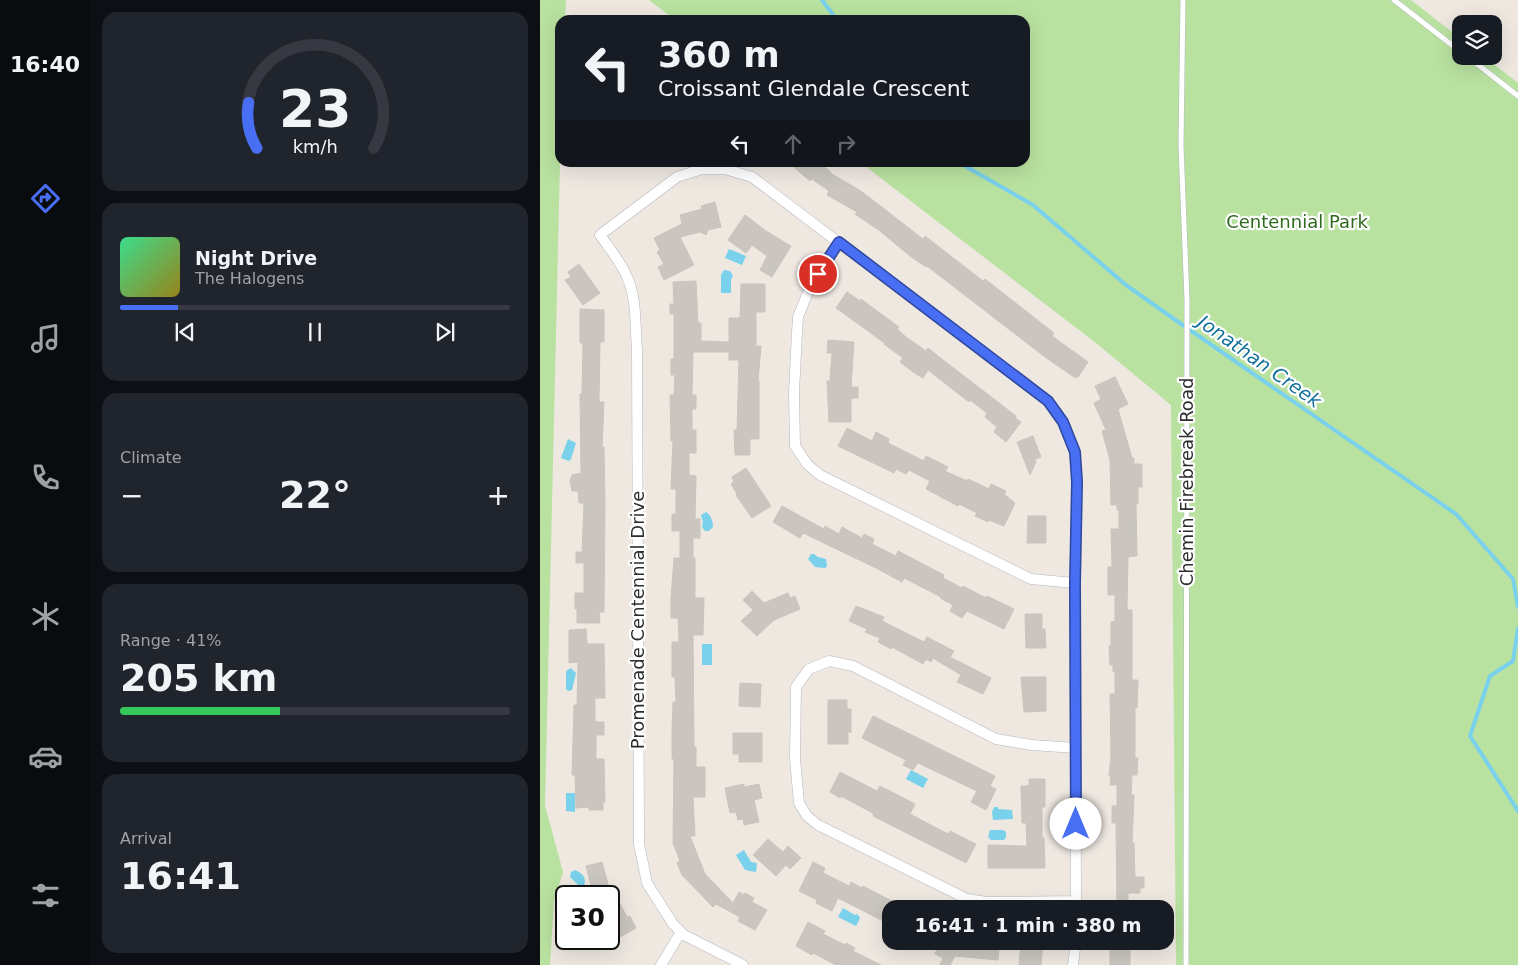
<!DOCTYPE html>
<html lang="en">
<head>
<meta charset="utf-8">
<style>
	:root { --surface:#171b24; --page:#20242c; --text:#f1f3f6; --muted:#9ea1a6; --line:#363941; --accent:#486ef3 }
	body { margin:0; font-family:"DejaVu Sans",sans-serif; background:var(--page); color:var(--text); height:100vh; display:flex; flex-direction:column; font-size:19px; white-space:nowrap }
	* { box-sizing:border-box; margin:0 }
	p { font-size:16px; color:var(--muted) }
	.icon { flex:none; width:28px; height:28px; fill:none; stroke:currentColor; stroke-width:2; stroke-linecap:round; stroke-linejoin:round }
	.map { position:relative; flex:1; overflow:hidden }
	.details { display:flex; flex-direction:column; gap:12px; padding:12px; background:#0d0f14; width:450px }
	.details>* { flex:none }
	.hud { position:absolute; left:15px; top:15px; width:475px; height:152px; border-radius:15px; box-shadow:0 5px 20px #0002; background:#171b24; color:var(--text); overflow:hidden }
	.controls { position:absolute; left:912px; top:15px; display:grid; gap:10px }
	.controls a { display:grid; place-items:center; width:50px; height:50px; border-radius:10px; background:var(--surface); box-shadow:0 5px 20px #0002; font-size:25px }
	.speed { position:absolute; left:15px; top:885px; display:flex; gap:10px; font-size:25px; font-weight:700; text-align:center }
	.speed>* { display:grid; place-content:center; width:65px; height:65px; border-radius:50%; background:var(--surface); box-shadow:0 5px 20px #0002; line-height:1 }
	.speed .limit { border:2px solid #111; border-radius:8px; background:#fff; color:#111 }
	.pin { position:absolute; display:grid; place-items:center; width:42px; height:42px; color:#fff; margin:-21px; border:2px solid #fff; border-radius:50%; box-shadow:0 1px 5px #0007 }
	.me { position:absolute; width:55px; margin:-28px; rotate:0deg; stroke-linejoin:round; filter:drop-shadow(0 0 4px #0008) }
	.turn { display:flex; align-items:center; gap:18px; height:105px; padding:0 20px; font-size:22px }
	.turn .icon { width:65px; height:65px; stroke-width:2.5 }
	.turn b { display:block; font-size:35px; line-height:42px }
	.lanes { display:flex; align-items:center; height:48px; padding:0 20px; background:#0003; justify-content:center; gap:25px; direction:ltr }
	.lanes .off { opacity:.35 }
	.big { font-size:38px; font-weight:700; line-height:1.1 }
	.details .widget { flex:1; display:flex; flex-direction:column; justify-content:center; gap:8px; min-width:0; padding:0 18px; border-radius:15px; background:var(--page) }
	.details .dial { align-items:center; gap:0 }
	.dial svg { height:130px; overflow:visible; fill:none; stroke:var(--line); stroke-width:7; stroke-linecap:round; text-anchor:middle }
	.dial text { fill:var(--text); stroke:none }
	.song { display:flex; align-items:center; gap:15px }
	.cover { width:60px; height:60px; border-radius:8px; background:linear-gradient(135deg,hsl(150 70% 55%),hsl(50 70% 35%)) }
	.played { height:5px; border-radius:2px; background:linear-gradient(90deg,var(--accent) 15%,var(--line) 15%) }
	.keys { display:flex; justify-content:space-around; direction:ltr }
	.heat { display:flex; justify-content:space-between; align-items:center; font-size:28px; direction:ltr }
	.charge { height:8px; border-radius:4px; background:linear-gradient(90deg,#34c759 41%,var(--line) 0) }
	.trip { position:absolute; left:342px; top:900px; width:292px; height:50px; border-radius:15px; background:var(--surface); box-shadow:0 5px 20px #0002; font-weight:700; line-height:50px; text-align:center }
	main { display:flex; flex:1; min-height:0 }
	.tab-bar { display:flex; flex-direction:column; width:90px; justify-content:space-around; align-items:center; background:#090b0e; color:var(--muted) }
	.tab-bar .icon { width:35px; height:35px }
	.tab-bar .active { color:var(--accent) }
	.tab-bar b { font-size:22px; color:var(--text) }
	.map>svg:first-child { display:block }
</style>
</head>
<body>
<main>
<nav class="tab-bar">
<b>16:40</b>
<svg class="icon active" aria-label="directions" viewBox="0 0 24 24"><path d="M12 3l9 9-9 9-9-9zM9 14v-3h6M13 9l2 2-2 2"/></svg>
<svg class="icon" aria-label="music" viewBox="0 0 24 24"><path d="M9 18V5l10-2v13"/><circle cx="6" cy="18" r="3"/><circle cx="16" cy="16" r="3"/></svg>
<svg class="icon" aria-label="phone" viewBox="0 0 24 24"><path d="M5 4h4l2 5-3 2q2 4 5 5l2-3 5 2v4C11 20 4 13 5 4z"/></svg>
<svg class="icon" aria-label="climate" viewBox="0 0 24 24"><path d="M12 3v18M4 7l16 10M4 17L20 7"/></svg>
<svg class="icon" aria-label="car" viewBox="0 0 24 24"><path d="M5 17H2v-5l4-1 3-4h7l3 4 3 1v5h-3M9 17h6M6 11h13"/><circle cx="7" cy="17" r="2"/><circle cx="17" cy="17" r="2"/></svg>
<svg class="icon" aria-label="filters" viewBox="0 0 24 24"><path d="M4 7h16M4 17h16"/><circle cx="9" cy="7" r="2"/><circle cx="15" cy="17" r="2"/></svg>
</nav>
<section class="details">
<div class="widget dial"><svg viewBox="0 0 100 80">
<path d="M14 69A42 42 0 1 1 86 69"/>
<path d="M14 69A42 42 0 0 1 9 41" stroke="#486ef3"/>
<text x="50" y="56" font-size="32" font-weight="700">23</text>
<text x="50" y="72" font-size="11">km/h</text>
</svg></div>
<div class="widget">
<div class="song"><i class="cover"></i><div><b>Night Drive</b><p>The Halogens</p></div></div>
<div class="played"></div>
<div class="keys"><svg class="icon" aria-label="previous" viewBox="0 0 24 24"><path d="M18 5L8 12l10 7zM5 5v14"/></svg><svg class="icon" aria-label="pause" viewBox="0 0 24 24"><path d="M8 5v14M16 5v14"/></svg><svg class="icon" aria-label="next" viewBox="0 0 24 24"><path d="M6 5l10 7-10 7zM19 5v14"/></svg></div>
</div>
<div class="widget"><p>Climate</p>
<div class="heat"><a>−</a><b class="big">22°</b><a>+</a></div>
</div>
<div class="widget"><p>Range · 41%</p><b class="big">205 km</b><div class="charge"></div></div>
<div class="widget"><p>Arrival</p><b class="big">16:41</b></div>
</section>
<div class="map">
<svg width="978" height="965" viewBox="0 0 978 965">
	<rect width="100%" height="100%" fill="#eee8e1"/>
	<path fill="#b9e2a0" d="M0,0H26L25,20H20V163L5,805L23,872L14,901L10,965H0Z
		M109,0H871L921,39V56H943L978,83V965H636L631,405L556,343L321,163L485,162V20H135Z"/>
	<path fill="#79d1eb" d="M189,249L206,256L202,265L185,258Z
		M184,270L190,271L193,276L191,280V293H181V275Z
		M28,439L36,443L31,459L29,461L21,458Z
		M166,512C171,515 173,521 173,527L169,531H165L162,527L163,522L161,515Z
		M271,554H274L278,557L286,559L287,566L285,568L275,567L268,559Z
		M162,644H172V665H162Z
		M31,668L36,673L32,690L28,691L26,689V673L27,670Z
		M371,770L388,779L383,788L366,779Z
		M26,793H35V812L26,811Z
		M454,807H458V809L472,810L473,819L453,820L452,812Z
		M450,830H463L466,832V837L464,840H451L448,837Z
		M204,850L211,862L217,863L216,872L205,870L196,855Z
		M35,870C47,875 47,883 41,891H38V885L30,877L31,872Z
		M303,908L315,915L317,914L320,918L316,926L298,917Z"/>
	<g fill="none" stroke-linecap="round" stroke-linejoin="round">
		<path stroke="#79d1eb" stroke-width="4" d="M282,0L297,20
			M418,162L493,205L586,285L634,319L916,514L973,579L978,607
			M978,628L973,661L950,676L930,736L978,811"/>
	</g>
	<path fill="#cac6bf" stroke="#cac4ba" d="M248,162H278L291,172L290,173L321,191L383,239L385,236L443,281L445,279L514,333L512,336L548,362L538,377H534L505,357L387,266L386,267L370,256L340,231L315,214L317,212L287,195L289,191L272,179L270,181Z
		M175,202L181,227L168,230L166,235L160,232L140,237L154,265L124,280L118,267L124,264L117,252L120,250L114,238L142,224L140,215L162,209L161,206Z
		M205,215L226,231L251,246L232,277L220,270L227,256L212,245L206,253L188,240Z
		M39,264L60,293L43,305L25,280L31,277L28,272Z
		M156,281L158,323H161V341L189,342V318H200L201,284H225V312H216V346H221L218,381H219V439H210V455H195L194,430H197L199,360H189V352H153L152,395H156V409H152V430H156V453H149V475L156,476L155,519H160V538H153V558H155V598H164L163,635H153L154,747H156V767H165V797H153L155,836H150L165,874L193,903L199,892L204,895L205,893L214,898L212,902L227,910L215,930L198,921L200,917L176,904L173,907L142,875L137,863L140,861L133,843L134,759H132V730L133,702H136L135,677H132V642H139L138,618H131V598L134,558H140V531H132V514H136V489H131L133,441H131L130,395H134L135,375H131V359H134V314H130V304H134L133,282Z
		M307,292L320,301L321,299L333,308L359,327L357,329L366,337L386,351L388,348L398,356L476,416L475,418L481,422L466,442L454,432L457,427L445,417L447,413L430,400L429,402L388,370L383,378L373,372L360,362L363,358L344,344H346L296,308Z
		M40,309L64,310V342H60L59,402H64L62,447H64L65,503L64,612H59L60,623H37V609H35V593H44V563H36V552H42L44,503H39L38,491H32L30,481L32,475L41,473L40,394H42L43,343H40Z
		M288,340L314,342L311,387H318V398H311V422H289L287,381H290L292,353H287Z
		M575,377L588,404L578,409L592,458H594V464H602V487H598V504H596L597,556L588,557L587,610H592V680H598L597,708H595V758H598L597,775H592L591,795H594L592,843H594L595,877H604V888H600V893H588V909H577L576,823H572V806H577V785H570L571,776H569L571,756L570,694H575V672H573V665H570L569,646H571V622L575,621V595H568V567H572L571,529H579V510H577V505H571L570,460L562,431L566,430L554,403L561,399L555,386Z
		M307,428L332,441L336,432L349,439L348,443L384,461L386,456L408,467L405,471L427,481L428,479L449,489L451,484L466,491L464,494L475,503L464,526L449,520L448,522L435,516L437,513L419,504L418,506L386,489L390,481L369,470L366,474L356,469L354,473L298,446Z
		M493,436L501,457L495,459L496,462L490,475L477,442Z
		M206,468L231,506L212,518L196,495L197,494L191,484L194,482L192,477Z
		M242,506L284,529L285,526L299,534L302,527L322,538L324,534L334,539L332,544L356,556L358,551L404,575L403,578L422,588L423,586L446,598L447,596L474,609L464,629L427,611L422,618L410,611L413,605L400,598L401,597L364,578L362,582L336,568L263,533L260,538L233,522Z
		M488,516H506V543H487Z
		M212,591L224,603L248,593L250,598L255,596L260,609L234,620L217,636L201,621L213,610L203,600Z
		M316,606L344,617L342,621L384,642L387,637L414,651L410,657L451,678L443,694L417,682L421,675L393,658L391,662L386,659L383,664L352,647L351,649L338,642L340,638L325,632L327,629L309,621Z
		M485,614H502V629H505L506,648H486Z
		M46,629L47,644H64L65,698H55V722H64V735H56V759H64L65,802H63V810H49V807L36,808L35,775H32L34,705H37L38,662L29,663V630Z
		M481,677H506V711L484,712Z
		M200,683L221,684L220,707L199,706Z
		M288,700H307V709H311V733L308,731V744H288Z
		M333,716L455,776L450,786L456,789L446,810L431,802L437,791L378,763L373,770L363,765L366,760L322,738Z
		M193,733H222V762H199V754H193Z
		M300,772L337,791L340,786L375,804L370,814L408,834L410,831L436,844L426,863L333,816L334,814L327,810L301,796L300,798L290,792Z
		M489,779H505V807H502V838H504L505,868H448V845L487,846L486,823H482L481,786H489Z
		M204,784V787L219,784L222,798L214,800L219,822L204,825L203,819L198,820L196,812L190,813L185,788Z
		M228,839L243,852L248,846L261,858L250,869L246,865L236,876L213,855Z
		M62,862L69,888L73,896H56L51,885L46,866Z
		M273,862L285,868L283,873L309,886L311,882L322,888L323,886L367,909H351V925L298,898L292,911L276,903L277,900L259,891Z
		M78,900L87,917L90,916L96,928L80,937L74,924L69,927V905Z
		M268,922L285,931L283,934L305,945L306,943L315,948L313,951L341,965H296L273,953L272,955L256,946Z
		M400,941H452V948L459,949L458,960L415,956L410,965H400L403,958L395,954Z
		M481,941H503L501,965H479Z
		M590,943V965H570V944Z"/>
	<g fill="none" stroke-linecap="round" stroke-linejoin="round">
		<defs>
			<path id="service" d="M643,0L641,146L647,300L646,965
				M854,0L921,52
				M927,56L978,96"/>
			<path id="minor" d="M299,242L268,292L258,317L257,332L254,393L255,446L267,464L280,475L491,579L535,583
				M535,748L492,745L456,739L313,666L289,661L269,669L256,687L255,759L259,803L267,816L278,825L427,899L447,902L536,901
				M121,965L141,932
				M203,965L144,935L133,924L107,883L99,844L97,350C95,327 97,298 87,277C81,262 69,248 60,235L137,177L162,169H185L212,177L508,401L523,422L535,452L537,481L535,583L536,909
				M533,965L536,941"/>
		</defs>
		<use href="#service" stroke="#b4b7c0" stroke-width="6"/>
		<use href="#minor" stroke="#b4b7c0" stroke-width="11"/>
		<use href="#service" stroke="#fff" stroke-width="5"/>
		<use href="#minor" stroke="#fff" stroke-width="10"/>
	</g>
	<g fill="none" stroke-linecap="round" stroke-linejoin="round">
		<defs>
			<path id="route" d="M278,274L299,242L508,401L523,422L535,452L537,482L535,584L536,824"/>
		</defs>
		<use href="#route" stroke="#2f489e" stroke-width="12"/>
		<use href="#route" stroke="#486ef3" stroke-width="9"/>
	</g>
	<g text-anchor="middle" stroke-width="4.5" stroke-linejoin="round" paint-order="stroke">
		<g font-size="18" fill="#306a1e" stroke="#fff">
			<text x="757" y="228">Centennial Park</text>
		</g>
		<g font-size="18" fill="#2d2d2d" stroke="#fff">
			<text transform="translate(647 482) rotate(-90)" y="6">Chemin Firebreak Road</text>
			<text transform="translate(98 620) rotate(-90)" y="6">Promenade Centennial Drive</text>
		</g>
		<g font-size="19" font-style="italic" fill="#13729c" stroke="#fff">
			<text transform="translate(720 361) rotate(35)" y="7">Jonathan Creek</text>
		</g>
	</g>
</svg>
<div class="controls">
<a><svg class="icon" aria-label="layers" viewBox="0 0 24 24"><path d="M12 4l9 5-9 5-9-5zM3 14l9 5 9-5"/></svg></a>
</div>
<div class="speed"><div class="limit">30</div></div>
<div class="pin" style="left:278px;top:274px;background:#d93025"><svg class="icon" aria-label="arrive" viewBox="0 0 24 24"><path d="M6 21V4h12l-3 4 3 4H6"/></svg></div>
<svg class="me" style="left:536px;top:824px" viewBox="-20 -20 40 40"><circle r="19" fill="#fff"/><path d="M0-13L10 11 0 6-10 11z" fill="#486ef3"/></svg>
<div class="trip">16:41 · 1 min · 380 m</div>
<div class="hud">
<div class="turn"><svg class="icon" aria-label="left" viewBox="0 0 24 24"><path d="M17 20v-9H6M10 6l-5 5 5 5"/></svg><div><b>360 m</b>Croissant Glendale Crescent</div></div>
<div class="lanes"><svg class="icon" aria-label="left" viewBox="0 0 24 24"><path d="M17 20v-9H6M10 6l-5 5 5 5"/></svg><svg class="icon off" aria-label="ahead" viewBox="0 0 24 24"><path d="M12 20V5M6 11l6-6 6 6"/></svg><svg class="icon off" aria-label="right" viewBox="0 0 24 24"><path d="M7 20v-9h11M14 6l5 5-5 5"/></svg></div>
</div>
</div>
</main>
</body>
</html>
